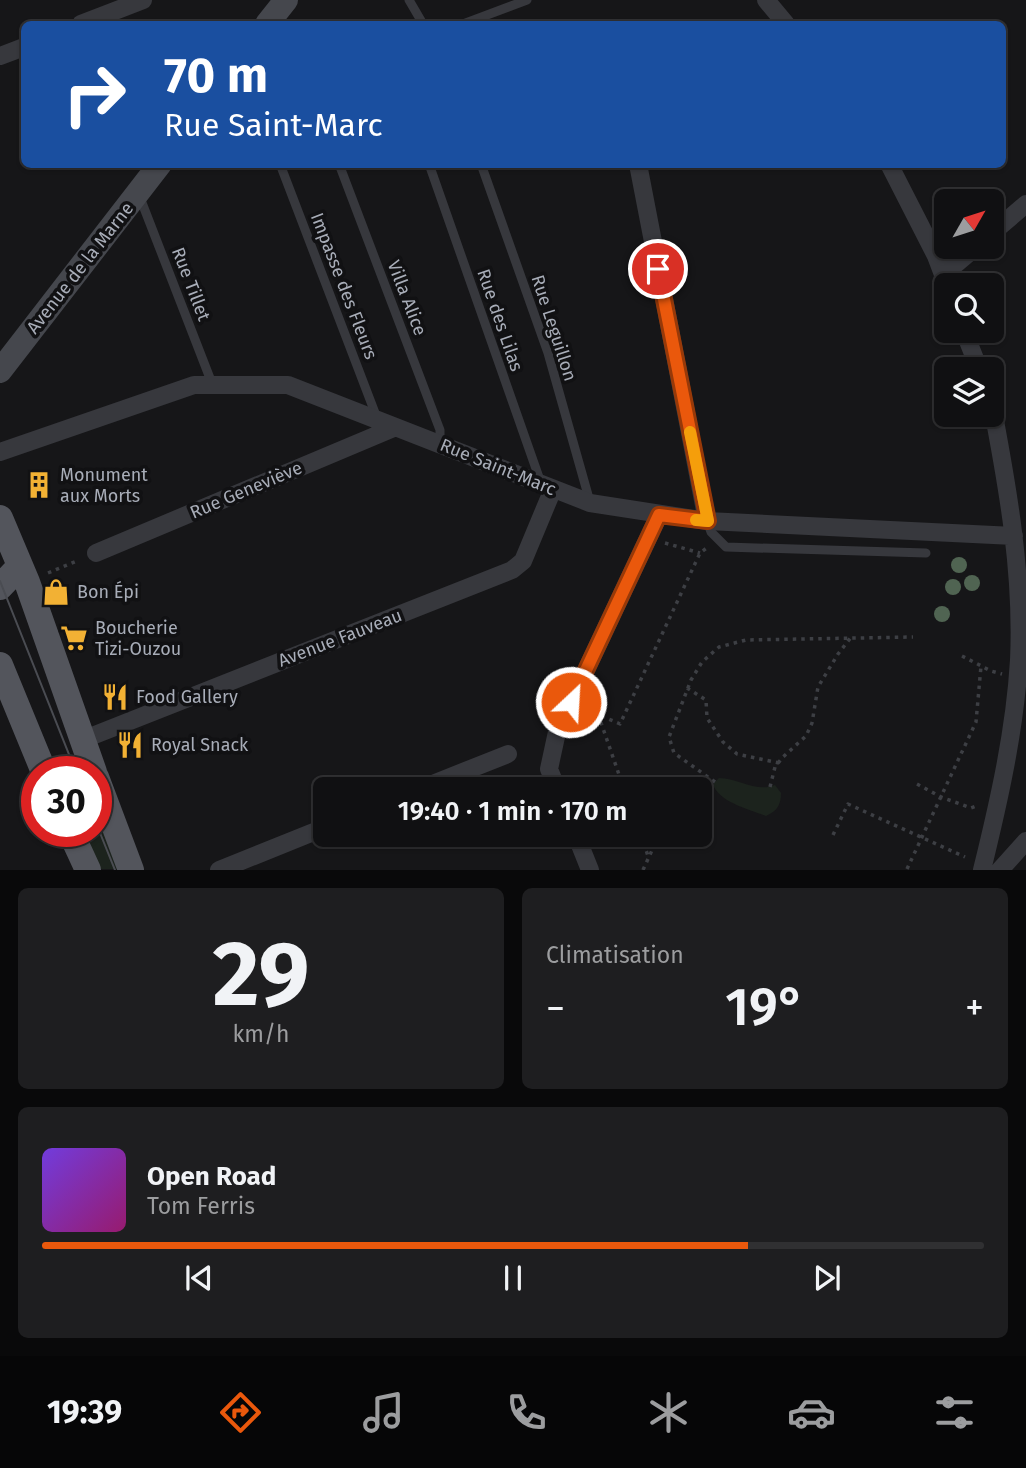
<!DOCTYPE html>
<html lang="fr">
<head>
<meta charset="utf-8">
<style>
	:root { --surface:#101012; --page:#1e1e20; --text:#f1f3f6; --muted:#9c9d9f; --line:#303032; --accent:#ea580c }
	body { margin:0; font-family:"Fira Sans",sans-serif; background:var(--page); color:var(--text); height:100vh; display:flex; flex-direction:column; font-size:26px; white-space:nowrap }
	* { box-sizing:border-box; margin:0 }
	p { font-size:23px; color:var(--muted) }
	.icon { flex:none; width:38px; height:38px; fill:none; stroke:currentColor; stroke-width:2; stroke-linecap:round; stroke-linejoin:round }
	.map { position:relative; height:870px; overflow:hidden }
	.sheet { display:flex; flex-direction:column; gap:18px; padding:18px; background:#09090a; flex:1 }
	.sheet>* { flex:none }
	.banner { position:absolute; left:21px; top:21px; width:985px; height:147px; border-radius:10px; box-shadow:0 2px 5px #0004,0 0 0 2px var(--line); background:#1a4fa0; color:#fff; overflow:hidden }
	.needle { width:46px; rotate:51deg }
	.buttons { position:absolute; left:934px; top:189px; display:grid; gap:14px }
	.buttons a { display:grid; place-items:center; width:70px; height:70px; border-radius:10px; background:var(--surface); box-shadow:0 2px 5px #0004,0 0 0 2px var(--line); font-size:35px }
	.speed { position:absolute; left:21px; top:756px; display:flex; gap:14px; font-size:35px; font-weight:700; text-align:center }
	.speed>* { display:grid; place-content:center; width:91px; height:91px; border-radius:50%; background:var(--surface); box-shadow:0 2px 5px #0004,0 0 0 2px var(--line); line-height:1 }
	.speed .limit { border:10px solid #d22; background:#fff; color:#111 }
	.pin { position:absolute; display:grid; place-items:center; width:60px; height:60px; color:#fff; margin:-30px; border:4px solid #fff; border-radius:50%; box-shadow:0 2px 7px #0007 }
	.me { position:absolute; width:77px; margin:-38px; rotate:25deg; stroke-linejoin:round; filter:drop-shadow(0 0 5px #0008) }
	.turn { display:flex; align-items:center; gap:24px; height:147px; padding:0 28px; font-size:32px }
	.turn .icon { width:91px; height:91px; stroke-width:2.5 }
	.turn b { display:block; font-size:49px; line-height:60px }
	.big { font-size:52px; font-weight:600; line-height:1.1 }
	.sheet .tile { flex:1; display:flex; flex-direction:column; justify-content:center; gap:10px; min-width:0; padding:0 24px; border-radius:10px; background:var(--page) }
	.sheet .dial { align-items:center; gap:0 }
	.dial b { font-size:91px; line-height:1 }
	.song { display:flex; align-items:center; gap:21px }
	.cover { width:84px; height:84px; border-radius:10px; background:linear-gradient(135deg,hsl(260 70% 55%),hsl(320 70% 35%)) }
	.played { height:7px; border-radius:4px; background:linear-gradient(90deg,var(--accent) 75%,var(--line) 75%) }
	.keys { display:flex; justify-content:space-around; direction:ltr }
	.heat { display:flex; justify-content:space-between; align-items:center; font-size:38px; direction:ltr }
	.sheet .tiles { flex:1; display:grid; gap:18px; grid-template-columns:1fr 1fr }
	.tile:last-child { grid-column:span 2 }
	.trip { position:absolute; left:313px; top:777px; width:399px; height:70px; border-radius:10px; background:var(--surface); box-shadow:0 2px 5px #0004,0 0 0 2px var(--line); font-weight:600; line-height:70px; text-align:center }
	.dock { display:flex; height:112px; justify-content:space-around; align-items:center; background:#060607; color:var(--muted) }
	.dock .icon { width:49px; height:49px }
	.dock .current { color:var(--accent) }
	.dock b { font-size:32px; color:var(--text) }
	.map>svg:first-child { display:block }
</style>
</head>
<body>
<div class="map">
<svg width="1026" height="870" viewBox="0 0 1026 870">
	<rect width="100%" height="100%" fill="#161618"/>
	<path fill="#1c231d" d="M73,755L80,772H51L48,766Z
		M719,778C738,778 757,793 775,785L781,793C781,805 777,811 766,816C751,810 718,802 713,784Z
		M96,812L119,869H99L80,831H96Z"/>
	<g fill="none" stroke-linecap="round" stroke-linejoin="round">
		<path stroke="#3d3f44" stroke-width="3.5" stroke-dasharray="3.5 5" stroke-linecap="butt" d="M939,301L947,322
			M665,543L700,553
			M48,573L79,560
			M962,656L991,671L1002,674
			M687,688L706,700L707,718L723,742L737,754L779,763
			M586,709L620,724L700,553L708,547
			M598,714L624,789
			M715,782L674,753L669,737L691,680L702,662L719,647L746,640L913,637
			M917,784L941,797L971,808L979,805
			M770,787L775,767L783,757L806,736L812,723L818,687L838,654L852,636
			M641,835L648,856
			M833,835L848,804L965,857
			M907,869L976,722L981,666
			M643,870L659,835"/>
		<path stroke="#37383d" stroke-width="9" d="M409,0L423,24
			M463,24L527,0
			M280,164L377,418
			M339,164L440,430V445
			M429,164L541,483
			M481,164L548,353L590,502
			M139,195L213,386
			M707,521L711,532L726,547L926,553"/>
		<path stroke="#37383d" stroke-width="18" d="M766,0L786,24
			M81,24L143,0
			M0,56L24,47
			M638,164L707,521
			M889,164L936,256L947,285
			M992,233L1026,204
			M943,275L976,247
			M964,331L979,369
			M0,452L194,385H288L590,503L707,521L1014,536
			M96,553L396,427
			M82,740L512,570L523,561L553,489
			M420,789L508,754
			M557,789L549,769L557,732L659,515
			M576,835L590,870
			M219,870L326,827
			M982,870C999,801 1015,730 1019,660C1023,574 1008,489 992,405
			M1000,870L1026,841"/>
		<path stroke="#45474d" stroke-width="24" d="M267,24L286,0
			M0,371L160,164"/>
		<path stroke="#53555c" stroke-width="26" d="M0,518L27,582L94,772
			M0,587L20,566
			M0,665L44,772
			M96,777L131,870
			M70,831L88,870"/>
		<path stroke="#4a4c52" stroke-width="2" d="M0,581L76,772
			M96,823L115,870"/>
	</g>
	<g fill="#506452">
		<circle cx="959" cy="565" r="8"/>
		<circle cx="972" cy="583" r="8"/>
		<circle cx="953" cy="587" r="8"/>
		<circle cx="942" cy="614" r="8"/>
	</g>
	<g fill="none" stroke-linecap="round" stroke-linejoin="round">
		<defs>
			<path id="route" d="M571,702L659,515L708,521L658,269"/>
		</defs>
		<use href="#route" stroke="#983908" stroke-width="18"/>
		<use href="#route" stroke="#ea580c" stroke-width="12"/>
		<path stroke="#f59e0b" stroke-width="12" d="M690,432L708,521L696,520"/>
	</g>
	<defs>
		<symbol id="building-bare" viewBox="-9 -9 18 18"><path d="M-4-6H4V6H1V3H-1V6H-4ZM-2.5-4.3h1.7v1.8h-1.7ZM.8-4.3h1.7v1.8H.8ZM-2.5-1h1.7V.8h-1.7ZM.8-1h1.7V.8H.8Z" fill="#f2b134" stroke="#111113" stroke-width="2.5" paint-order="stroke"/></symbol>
		<symbol id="shop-bare" viewBox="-9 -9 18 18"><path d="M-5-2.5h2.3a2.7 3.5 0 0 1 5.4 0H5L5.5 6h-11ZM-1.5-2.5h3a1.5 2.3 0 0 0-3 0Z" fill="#f2b134" stroke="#111113" stroke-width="2.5" paint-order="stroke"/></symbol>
		<symbol id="supermarket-bare" viewBox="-9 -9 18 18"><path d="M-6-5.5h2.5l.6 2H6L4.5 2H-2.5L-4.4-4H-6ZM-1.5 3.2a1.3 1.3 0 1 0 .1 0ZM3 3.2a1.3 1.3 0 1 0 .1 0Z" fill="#f2b134" stroke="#111113" stroke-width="2.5" paint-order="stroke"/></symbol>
		<symbol id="restaurant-bare" viewBox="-9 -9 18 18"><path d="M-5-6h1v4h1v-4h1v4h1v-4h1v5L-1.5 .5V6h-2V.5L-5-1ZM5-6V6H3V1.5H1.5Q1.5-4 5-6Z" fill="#f2b134" stroke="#111113" stroke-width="2.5" paint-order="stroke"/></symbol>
	</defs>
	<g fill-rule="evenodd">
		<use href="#building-bare" x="20" y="466" width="38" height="38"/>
		<use href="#shop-bare" x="37" y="573" width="38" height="38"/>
		<use href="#supermarket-bare" x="55" y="619" width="38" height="38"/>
		<use href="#restaurant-bare" x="96" y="678" width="38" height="38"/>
		<use href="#restaurant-bare" x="111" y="726" width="38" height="38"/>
	</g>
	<g text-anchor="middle" stroke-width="7" stroke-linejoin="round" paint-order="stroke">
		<g font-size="18" fill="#a8adb8" stroke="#111113">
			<text transform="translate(80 268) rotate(-52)" y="6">Avenue de la Marne</text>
			<text transform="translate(191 284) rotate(69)" y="6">Rue Tillet</text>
			<text transform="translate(344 286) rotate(69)" y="6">Impasse des Fleurs</text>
			<text transform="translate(407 298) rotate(69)" y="6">Villa Alice</text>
			<text transform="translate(500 320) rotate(71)" y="6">Rue des Lilas</text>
			<text transform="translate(554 328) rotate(72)" y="6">Rue Leguillon</text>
			<text transform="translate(498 467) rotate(22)" y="6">Rue Saint-Marc</text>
			<text transform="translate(246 490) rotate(-23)" y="6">Rue Geneviève</text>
			<text transform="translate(340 638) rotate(-21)" y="6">Avenue Fauveau</text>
		</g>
		<g font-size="18" fill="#a8adb8" stroke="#111113" text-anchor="start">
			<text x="60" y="481">Monument<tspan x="60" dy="21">aux Morts</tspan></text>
			<text x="77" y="598">Bon Épi</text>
			<text x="95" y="634">Boucherie<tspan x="95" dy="21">Tizi-Ouzou</tspan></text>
			<text x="136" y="703">Food Gallery</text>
			<text x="151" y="751">Royal Snack</text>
		</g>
	</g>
</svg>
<div class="buttons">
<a><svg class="needle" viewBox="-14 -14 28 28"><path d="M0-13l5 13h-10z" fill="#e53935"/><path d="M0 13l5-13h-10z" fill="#9c9d9f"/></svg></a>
<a><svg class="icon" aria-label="search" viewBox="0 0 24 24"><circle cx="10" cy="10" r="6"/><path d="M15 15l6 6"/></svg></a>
<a><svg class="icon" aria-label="layers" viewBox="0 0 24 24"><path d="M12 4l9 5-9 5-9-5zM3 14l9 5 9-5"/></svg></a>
</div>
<div class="speed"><div class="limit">30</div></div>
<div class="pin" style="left:658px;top:269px;background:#d93025"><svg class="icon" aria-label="arrive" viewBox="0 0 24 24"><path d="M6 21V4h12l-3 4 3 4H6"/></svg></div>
<svg class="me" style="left:571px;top:702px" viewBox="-20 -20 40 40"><circle r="17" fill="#ea580c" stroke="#fff" stroke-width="3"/><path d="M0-11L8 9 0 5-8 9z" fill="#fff"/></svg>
<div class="trip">19:40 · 1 min · 170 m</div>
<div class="banner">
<div class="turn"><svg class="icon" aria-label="right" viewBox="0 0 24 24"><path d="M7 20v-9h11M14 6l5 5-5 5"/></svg><div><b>70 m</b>Rue Saint-Marc</div></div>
</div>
</div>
<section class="sheet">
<div class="tiles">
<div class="tile dial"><b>29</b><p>km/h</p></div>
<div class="tile"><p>Climatisation</p>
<div class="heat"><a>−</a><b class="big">19°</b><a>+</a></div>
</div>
<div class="tile">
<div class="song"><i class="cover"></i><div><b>Open Road</b><p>Tom Ferris</p></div></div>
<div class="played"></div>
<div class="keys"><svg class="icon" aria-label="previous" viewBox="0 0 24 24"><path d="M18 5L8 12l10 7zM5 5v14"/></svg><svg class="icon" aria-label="pause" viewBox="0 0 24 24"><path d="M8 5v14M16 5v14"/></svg><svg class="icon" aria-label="next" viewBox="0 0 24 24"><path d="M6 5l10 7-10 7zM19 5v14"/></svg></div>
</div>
</div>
</section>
<nav class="dock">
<b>19:39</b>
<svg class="icon current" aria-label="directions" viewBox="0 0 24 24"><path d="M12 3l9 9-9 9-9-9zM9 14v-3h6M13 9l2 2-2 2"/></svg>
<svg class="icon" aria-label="music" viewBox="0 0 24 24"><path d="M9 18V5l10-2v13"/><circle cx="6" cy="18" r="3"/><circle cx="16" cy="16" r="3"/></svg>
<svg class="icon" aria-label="phone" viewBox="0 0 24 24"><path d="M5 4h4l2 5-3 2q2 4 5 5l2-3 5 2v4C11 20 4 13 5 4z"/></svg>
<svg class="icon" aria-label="climate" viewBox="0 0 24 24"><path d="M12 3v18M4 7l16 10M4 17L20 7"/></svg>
<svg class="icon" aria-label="car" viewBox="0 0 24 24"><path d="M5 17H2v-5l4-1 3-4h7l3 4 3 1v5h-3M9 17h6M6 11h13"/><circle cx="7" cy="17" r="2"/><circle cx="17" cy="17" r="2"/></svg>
<svg class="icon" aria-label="filters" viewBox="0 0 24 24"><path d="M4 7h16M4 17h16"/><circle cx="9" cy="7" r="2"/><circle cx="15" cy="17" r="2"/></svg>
</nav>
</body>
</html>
